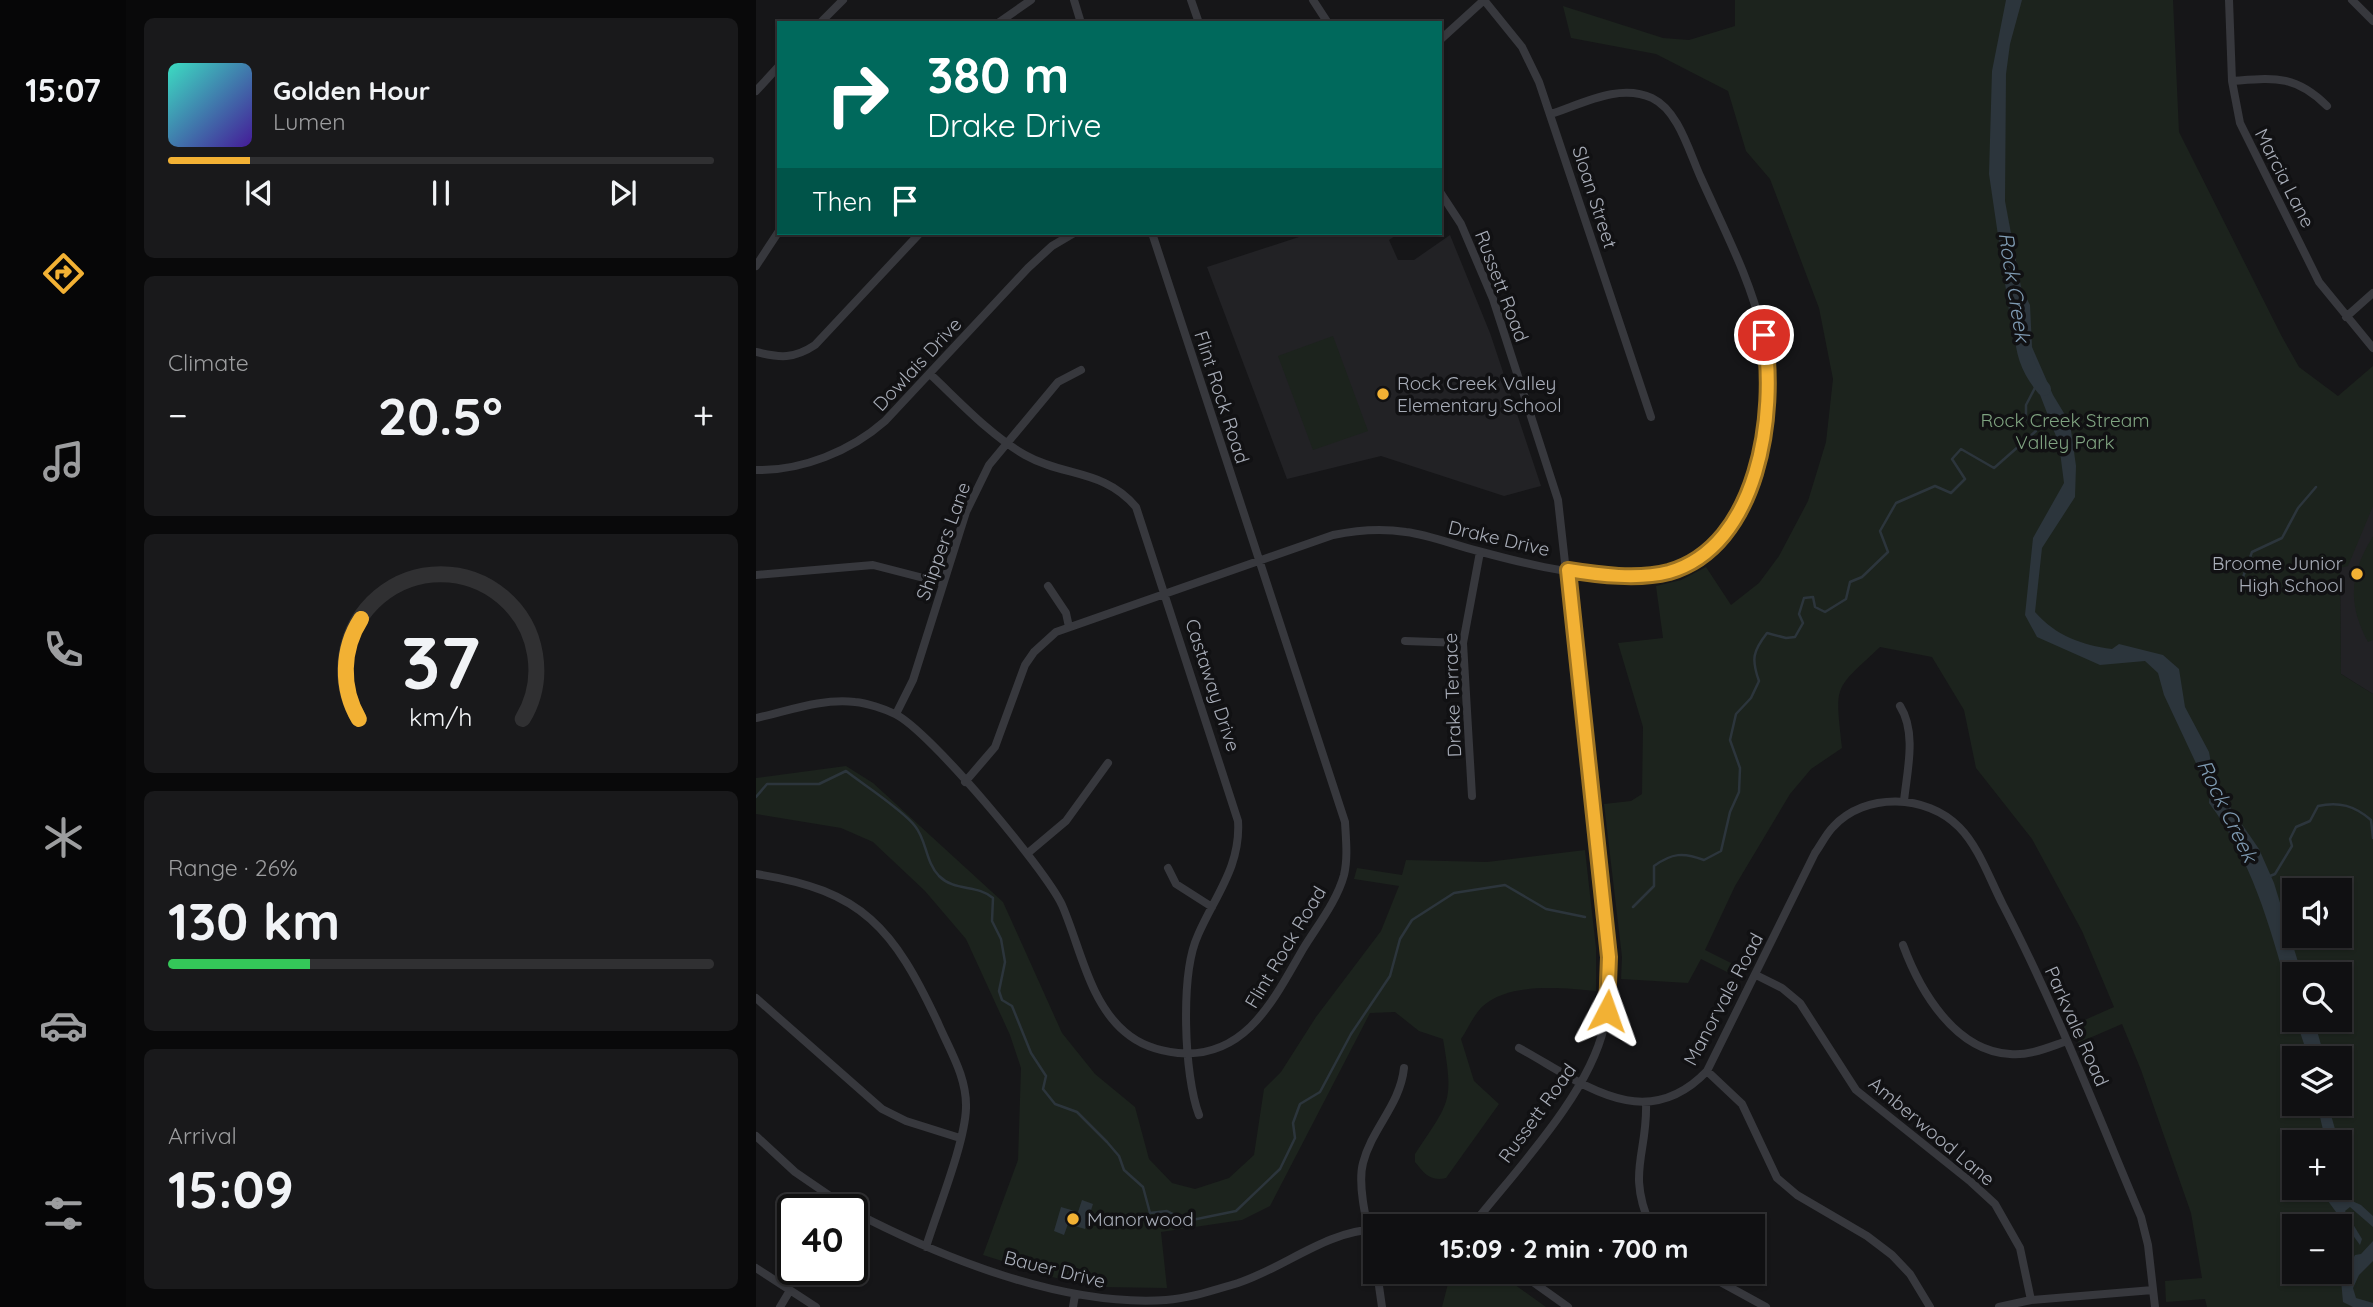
<!DOCTYPE html>
<html lang="en">
<head>
<meta charset="utf-8">
<style>
	:root { --surface:#101012; --page:#19191b; --text:#f1f3f6; --muted:#9c9d9f; --line:#303032; --accent:#f2b134 }
	body { margin:0; font-family:Quicksand,sans-serif; background:var(--page); color:var(--text); height:100vh; display:flex; flex-direction:column; font-size:26px; white-space:nowrap }
	* { box-sizing:border-box; margin:0 }
	p { font-size:23px; color:var(--muted) }
	.icon { flex:none; width:38px; height:38px; fill:none; stroke:currentColor; stroke-width:2; stroke-linecap:round; stroke-linejoin:round }
	.map { position:relative; flex:1; overflow:hidden }
	.side { display:flex; flex-direction:column; gap:18px; padding:18px; background:#09090a; width:630px }
	.side>* { flex:none }
	.top-card { position:absolute; left:21px; top:21px; width:665px; height:214px; border-radius:0px; box-shadow:0 2px 5px #0004,0 0 0 2px var(--line); background:#00695c; color:#fff; overflow:hidden }
	.controls { position:absolute; left:1526px; top:878px; display:grid; gap:14px }
	.controls a { display:grid; place-items:center; width:70px; height:70px; border-radius:0px; background:var(--surface); box-shadow:0 2px 5px #0004,0 0 0 2px var(--line); font-size:35px }
	.speed { position:absolute; left:21px; top:1194px; display:flex; gap:14px; font-size:35px; font-weight:700; text-align:center }
	.speed>* { display:grid; place-content:center; width:91px; height:91px; border-radius:50%; background:var(--surface); box-shadow:0 2px 5px #0004,0 0 0 2px var(--line); line-height:1 }
	.speed .limit { border:4px solid #111; border-radius:10px; background:#fff; color:#111 }
	.pin { position:absolute; display:grid; place-items:center; width:60px; height:60px; color:#fff; margin:-30px; border:4px solid #fff; border-radius:50%; box-shadow:0 2px 7px #0007 }
	.me { position:absolute; width:77px; margin:-38px; rotate:4deg; stroke-linejoin:round; filter:drop-shadow(0 0 5px #0008) }
	.turn { display:flex; align-items:center; gap:24px; height:147px; padding:0 35px; font-size:32px }
	.turn .icon { width:91px; height:91px; stroke-width:2.5 }
	.turn b { display:block; font-size:49px; line-height:60px }
	.then { display:flex; align-items:center; height:66px; padding:0 35px; background:#0003; gap:14px; font-size:26px }
	.big { font-size:52px; font-weight:700; line-height:1.1 }
	.side .widget { flex:1; display:flex; flex-direction:column; justify-content:center; gap:10px; min-width:0; padding:0 24px; border-radius:10px; background:var(--page) }
	.side .dial { align-items:center; gap:0 }
	.dial svg { height:182px; overflow:visible; fill:none; stroke:var(--line); stroke-width:7; stroke-linecap:round; text-anchor:middle }
	.dial text { fill:var(--text); stroke:none }
	.song { display:flex; align-items:center; gap:21px }
	.cover { width:84px; height:84px; border-radius:10px; background:linear-gradient(135deg,hsl(170 70% 55%),hsl(260 70% 35%)) }
	.played { height:7px; border-radius:4px; background:linear-gradient(90deg,var(--accent) 15%,var(--line) 15%) }
	.keys { display:flex; justify-content:space-around; direction:ltr }
	.heat { display:flex; justify-content:space-between; align-items:center; font-size:38px; direction:ltr }
	.charge { height:10px; border-radius:5px; background:linear-gradient(90deg,#34c759 26%,var(--line) 0) }
	.trip { position:absolute; left:607px; top:1214px; width:402px; height:70px; border-radius:0px; background:var(--surface); box-shadow:0 2px 5px #0004,0 0 0 2px var(--line); font-weight:700; line-height:70px; text-align:center }
	main { display:flex; flex:1; min-height:0 }
	.menu { display:flex; flex-direction:column; width:126px; justify-content:space-around; align-items:center; background:#060607; color:var(--muted) }
	.menu .icon { width:49px; height:49px }
	.menu .selected { color:var(--accent) }
	.menu b { font-size:32px; color:var(--text) }
	.map>svg:first-child { display:block }
</style>
</head>
<body>
<main>
<nav class="menu">
<b>15:07</b>
<svg class="icon selected" aria-label="directions" viewBox="0 0 24 24"><path d="M12 3l9 9-9 9-9-9zM9 14v-3h6M13 9l2 2-2 2"/></svg>
<svg class="icon" aria-label="music" viewBox="0 0 24 24"><path d="M9 18V5l10-2v13"/><circle cx="6" cy="18" r="3"/><circle cx="16" cy="16" r="3"/></svg>
<svg class="icon" aria-label="phone" viewBox="0 0 24 24"><path d="M5 4h4l2 5-3 2q2 4 5 5l2-3 5 2v4C11 20 4 13 5 4z"/></svg>
<svg class="icon" aria-label="climate" viewBox="0 0 24 24"><path d="M12 3v18M4 7l16 10M4 17L20 7"/></svg>
<svg class="icon" aria-label="car" viewBox="0 0 24 24"><path d="M5 17H2v-5l4-1 3-4h7l3 4 3 1v5h-3M9 17h6M6 11h13"/><circle cx="7" cy="17" r="2"/><circle cx="17" cy="17" r="2"/></svg>
<svg class="icon" aria-label="filters" viewBox="0 0 24 24"><path d="M4 7h16M4 17h16"/><circle cx="9" cy="7" r="2"/><circle cx="15" cy="17" r="2"/></svg>
</nav>
<section class="side">
<div class="widget">
<div class="song"><i class="cover"></i><div><b>Golden Hour</b><p>Lumen</p></div></div>
<div class="played"></div>
<div class="keys"><svg class="icon" aria-label="previous" viewBox="0 0 24 24"><path d="M18 5L8 12l10 7zM5 5v14"/></svg><svg class="icon" aria-label="pause" viewBox="0 0 24 24"><path d="M8 5v14M16 5v14"/></svg><svg class="icon" aria-label="next" viewBox="0 0 24 24"><path d="M6 5l10 7-10 7zM19 5v14"/></svg></div>
</div>
<div class="widget"><p>Climate</p>
<div class="heat"><a>−</a><b class="big">20.5°</b><a>+</a></div>
</div>
<div class="widget dial"><svg viewBox="0 0 100 80">
<path d="M14 69A42 42 0 1 1 86 69"/>
<path d="M14 69A42 42 0 0 1 15 25" stroke="#f2b134"/>
<text x="50" y="56" font-size="32" font-weight="700">37</text>
<text x="50" y="72" font-size="11">km/h</text>
</svg></div>
<div class="widget"><p>Range · 26%</p><b class="big">130 km</b><div class="charge"></div></div>
<div class="widget"><p>Arrival</p><b class="big">15:09</b></div>
</section>
<div class="map">
<svg width="1617" height="1307" viewBox="0 0 1617 1307">
	<rect width="100%" height="100%" fill="#161618"/>
	<path fill="#222225" d="M555,233H636L639,236L633,240L642,260H658L694,235L734,333L785,486L748,496L625,456L531,479L451,267Z
		M1617,429V694L1585,674L1583,475Z"/>
	<path fill="#1c231d" fill-rule="evenodd" d="M979,0H1417L1423,132L1525,335L1543,367L1582,396L1617,366V506L1592,566L1584,568L1585,674L1617,694V1307H1451L1449,1299L1410,1302L1409,1281L1446,1278L1435,1213L1385,1070L1366,1024L1322,1043L1315,1026L1358,1007L1326,931L1276,839L1220,768L1208,710L1176,657L1124,647C1077,691 1079,683 1086,748L1055,769L1034,794L979,886L949,950L989,970L985,979L945,959L932,983L865,979L866,957L848,804L875,801L886,794L887,727L862,643L907,638L900,586L925,580L950,567L975,605L1003,583L1023,556L1052,501L1070,442L1077,379L1063,308L1014,179L990,151L972,91L900,54L815,38L807,6L907,38L933,40L979,26ZM1538,891H1584V936H1538ZM1538,975H1584V1020H1538ZM1538,1059H1584V1104H1538ZM1538,1143H1584V1188H1538ZM1538,1227H1584V1272H1538Z
		M577,336L612,431L557,450L522,356Z
		M1617,536V640L1612,642C1591,603 1594,574 1617,536Z
		M90,766L117,783L247,902L306,1033L339,1074L379,1107L393,1159L416,1183L439,1189L473,1178L498,1155L508,1089L525,1072L560,1017L625,931L643,886L598,879L601,868L646,875L650,860L731,862L829,850L840,948V991C806,988 755,982 727,1006C718,1014 712,1029 705,1039L718,1081L743,1104L690,1178C674,1182 668,1173 659,1162V1154C694,1101 698,1103 687,1039L663,1031L639,1012L614,1013L514,1206L486,1220L405,1232L411,1288L345,1287L300,1278L227,1255L262,1160L265,1068L254,1035L210,939L169,891L117,842L85,828L0,814V778Z
		M695,1272H741L790,1307H686Z"/>
	<path fill="#2c353c" d="M1250,0H1266L1254,44L1250,74L1249,201L1265,287L1274,305L1276,347L1297,395L1314,423L1320,466L1319,497L1286,548L1279,612C1300,636 1326,645 1356,649L1363,644L1407,655L1423,669L1429,707L1453,752L1456,769L1474,807L1503,849L1518,883L1546,975H1538V1012C1517,939 1500,865 1453,803L1454,793L1408,695L1402,673L1389,661L1344,665L1281,637L1269,615L1277,538L1308,483L1303,444L1254,317L1233,174L1236,71Z
		M1540,1020H1558L1569,1059H1553Z
		M1561,1104H1575V1115L1583,1143H1570Z
		M1571,1188H1584L1583,1195L1605,1205L1617,1216V1227L1594,1207L1589,1211L1606,1239L1604,1245L1572,1201Z
		M326,1200L337,1204L329,1229L312,1224L308,1235L298,1231L305,1207L322,1212Z
		M1617,1241V1261L1603,1275L1597,1288L1600,1298L1617,1303V1307H1597L1587,1302L1585,1280L1599,1255L1605,1254Z"/>
	<g fill="none" stroke-linecap="round" stroke-linejoin="round">
		<path stroke="#2c353c" stroke-width="2.5" d="M1487,577L1496,552L1526,538L1542,508L1560,487
			M0,797L11,784H63L90,771C108,785 147,810 159,826C171,841 169,861 183,876C199,892 221,884 237,898L236,921L245,939L249,962L243,991L246,1000L256,1006L275,1053L290,1076L287,1089L299,1104L321,1112L351,1142L363,1156L368,1170L387,1187L394,1213L411,1211L431,1221L480,1211L524,1169L539,1138L537,1123L544,1104L564,1092L595,1034L634,976L644,939L656,920L698,893L749,885L790,909L829,917
			M1514,876L1519,874L1536,846L1534,839L1540,827L1554,821L1562,806C1583,801 1599,806 1615,820L1617,838
			M877,907L898,886V866C916,853 927,852 948,860L965,851L974,812L983,792L984,768L974,740L980,714L995,698L1003,681C995,659 997,651 1011,633L1030,638L1039,637L1047,623L1043,614L1048,598L1057,597L1059,607L1069,612L1090,599L1094,582L1106,577L1132,552L1124,531L1140,503L1179,486L1195,493L1209,479L1196,459L1205,449L1238,468L1280,431L1278,423L1270,419V405L1282,382"/>
		<path stroke="#2c353c" stroke-width="14" d="M1266,328C1265,351 1273,372 1288,389"/>
		<path stroke="#37383d" stroke-width="8" d="M318,0L325,23
			M435,0L443,23
			M557,0L572,23
			M728,0L766,47L783,82L895,417
			M1473,0L1476,81L1484,123L1563,282L1617,348
			M1596,0L1617,21
			M64,23L87,0
			M242,23L275,0
			M684,40L728,0
			M1476,81C1517,78 1539,74 1571,106
			M0,91L23,66
			M684,192L705,224L737,299L802,500L853,957C853,981 854,1004 848,1027C832,1096 759,1171 715,1227
			M0,266L23,231
			M1590,317L1617,293
			M0,352C24,358 38,359 59,345L164,233
			M174,374C204,402 233,434 269,455C308,477 348,469 380,507L482,821C485,866 459,896 442,935C424,974 428,1076 443,1115
			M0,470C46,471 95,451 129,421L272,268L296,246L318,233
			M0,575L117,565L187,583
			M292,586L310,613L313,627
			M649,641L707,643
			M1144,706C1161,733 1151,771 1148,801
			M140,714L157,680L210,512L233,465L302,382L325,370
			M0,718C32,711 66,698 99,702C111,703 129,709 139,714C173,730 289,869 306,905C324,946 333,1002 369,1032C384,1045 403,1051 422,1053C490,1059 518,999 547,949C561,926 581,901 588,875C592,858 590,840 589,822L396,233
			M209,782L239,747L269,665L278,652L300,632L577,535C601,530 625,528 650,532C674,535 698,545 722,551C800,572 930,606 980,519C989,503 994,482 999,464C1035,352 990,278 945,178C933,152 923,111 896,98C863,83 826,104 795,114
			M716,796L707,643L724,552
			M272,853L310,821L352,763
			M412,868L420,884L456,907
			M0,874C107,890 138,929 182,1023C194,1051 211,1077 210,1108C209,1143 181,1211 170,1247
			M1147,945C1164,991 1199,1051 1254,1054C1274,1056 1293,1047 1311,1041
			M1000,975L1026,988L1044,1003L1100,1090L1215,1182L1239,1204L1264,1248L1275,1300
			M0,998L126,1109L150,1121L204,1138
			M763,1048C824,1081 888,1137 951,1071L1059,853C1065,845 1070,834 1077,827C1109,792 1171,794 1203,827C1223,847 1234,880 1247,905C1300,1007 1341,1113 1385,1217L1392,1245L1399,1307
			M951,1071L986,1104L1021,1178L1041,1195L1111,1236L1136,1255L1154,1274L1174,1307
			M890,1102C892,1154 870,1171 895,1227
			M0,1136L39,1172L93,1209
			M96,1211C186,1258 307,1307 410,1300C435,1298 458,1290 482,1283C528,1268 570,1231 620,1229
			M620,1265C615,1238 600,1189 607,1163C616,1128 644,1105 648,1068
			M0,1268L60,1307
			M621,1272L626,1307
			M763,1272L812,1307
			M946,1272L1010,1307
			M24,1307L33,1292
			M317,1307L319,1295
			M1243,1307L1275,1300L1397,1290"/>
	</g>
	<g fill="none" stroke-linecap="round" stroke-linejoin="round">
		<defs>
			<path id="route" d="M851,1011L853,957L812,570C843,575 882,580 913,572C1003,546 1021,413 1008,335"/>
		</defs>
		<use href="#route" stroke="#9d7322" stroke-width="18"/>
		<use href="#route" stroke="#f2b134" stroke-width="12"/>
	</g>
	<g fill="#f2b134" stroke="#111113" stroke-width="2.5">
		<circle cx="627" cy="394" r="7"/>
		<circle cx="1601" cy="574" r="7"/>
		<circle cx="317" cy="1219" r="7"/>
	</g>
	<g text-anchor="middle" stroke-width="7" stroke-linejoin="round" paint-order="stroke">
		<g font-size="19" fill="#a8adb8" stroke="#111113">
			<text transform="translate(1529 178) rotate(63)" y="7">Marcia Lane</text>
			<text transform="translate(839 197) rotate(72)" y="7">Sloan Street</text>
			<text transform="translate(746 286) rotate(69)" y="7">Russett Road</text>
			<text transform="translate(161 364) rotate(-47)" y="7">Dowlais Drive</text>
			<text transform="translate(466 397) rotate(72)" y="7">Flint Rock Road</text>
			<text transform="translate(743 538) rotate(13)" y="7">Drake Drive</text>
			<text transform="translate(187 541) rotate(-70)" y="7">Shippers Lane</text>
			<text transform="translate(457 685) rotate(72)" y="7">Castaway Drive</text>
			<text transform="translate(696 695) rotate(-92)" y="7">Drake Terrace</text>
			<text transform="translate(529 947) rotate(-59)" y="7">Flint Rock Road</text>
			<text transform="translate(967 999) rotate(-62)" y="7">Manorvale Road</text>
			<text transform="translate(1321 1026) rotate(66)" y="7">Parkvale Road</text>
			<text transform="translate(781 1113) rotate(-54)" y="7">Russett Road</text>
			<text transform="translate(1176 1131) rotate(40)" y="7">Amberwood Lane</text>
			<text transform="translate(299 1269) rotate(14)" y="7">Bauer Drive</text>
		</g>
		<g font-size="19" fill="#a8adb8" stroke="#111113" text-anchor="start">
			<text x="641" y="390">Rock Creek Valley<tspan x="641" dy="22">Elementary School</tspan></text>
			<text x="1587" y="570" text-anchor="end">Broome Junior<tspan x="1587" dy="22">High School</tspan></text>
			<text x="331" y="1226">Manorwood</text>
		</g>
		<g font-size="19" fill="#7fa381" stroke="#111113">
			<text x="1309" y="427">Rock Creek Stream<tspan x="1309" dy="22">Valley Park</tspan></text>
		</g>
		<g font-size="21" font-style="italic" fill="#7f9bb3" stroke="#111113">
			<text transform="translate(1258 287) rotate(81)" y="7">Rock Creek</text>
			<text transform="translate(1471 811) rotate(64)" y="7">Rock Creek</text>
		</g>
	</g>
</svg>
<div class="controls">
<a><svg class="icon" aria-label="sound" viewBox="0 0 24 24"><path d="M4 9h4l5-4v14l-5-4H4zM17 9q2 3 0 6"/></svg></a>
<a><svg class="icon" aria-label="search" viewBox="0 0 24 24"><circle cx="10" cy="10" r="6"/><path d="M15 15l6 6"/></svg></a>
<a><svg class="icon" aria-label="layers" viewBox="0 0 24 24"><path d="M12 4l9 5-9 5-9-5zM3 14l9 5 9-5"/></svg></a>
<a>+</a>
<a>−</a>
</div>
<div class="speed"><div class="limit">40</div></div>
<div class="pin" style="left:1008px;top:335px;background:#d93025"><svg class="icon" aria-label="arrive" viewBox="0 0 24 24"><path d="M6 21V4h12l-3 4 3 4H6"/></svg></div>
<svg class="me" style="left:851px;top:1011px" viewBox="-20 -20 40 40"><path d="M0-17L14 15 0 8-14 15z" fill="#f2b134" stroke="#fff" stroke-width="4"/></svg>
<div class="trip">15:09 · 2 min · 700 m</div>
<div class="top-card">
<div class="turn"><svg class="icon" aria-label="right" viewBox="0 0 24 24"><path d="M7 20v-9h11M14 6l5 5-5 5"/></svg><div><b>380 m</b>Drake Drive</div></div>
<div class="then">Then<svg class="icon" aria-label="arrive" viewBox="0 0 24 24"><path d="M6 21V4h12l-3 4 3 4H6"/></svg></div>
</div>
</div>
</main>
</body>
</html>
